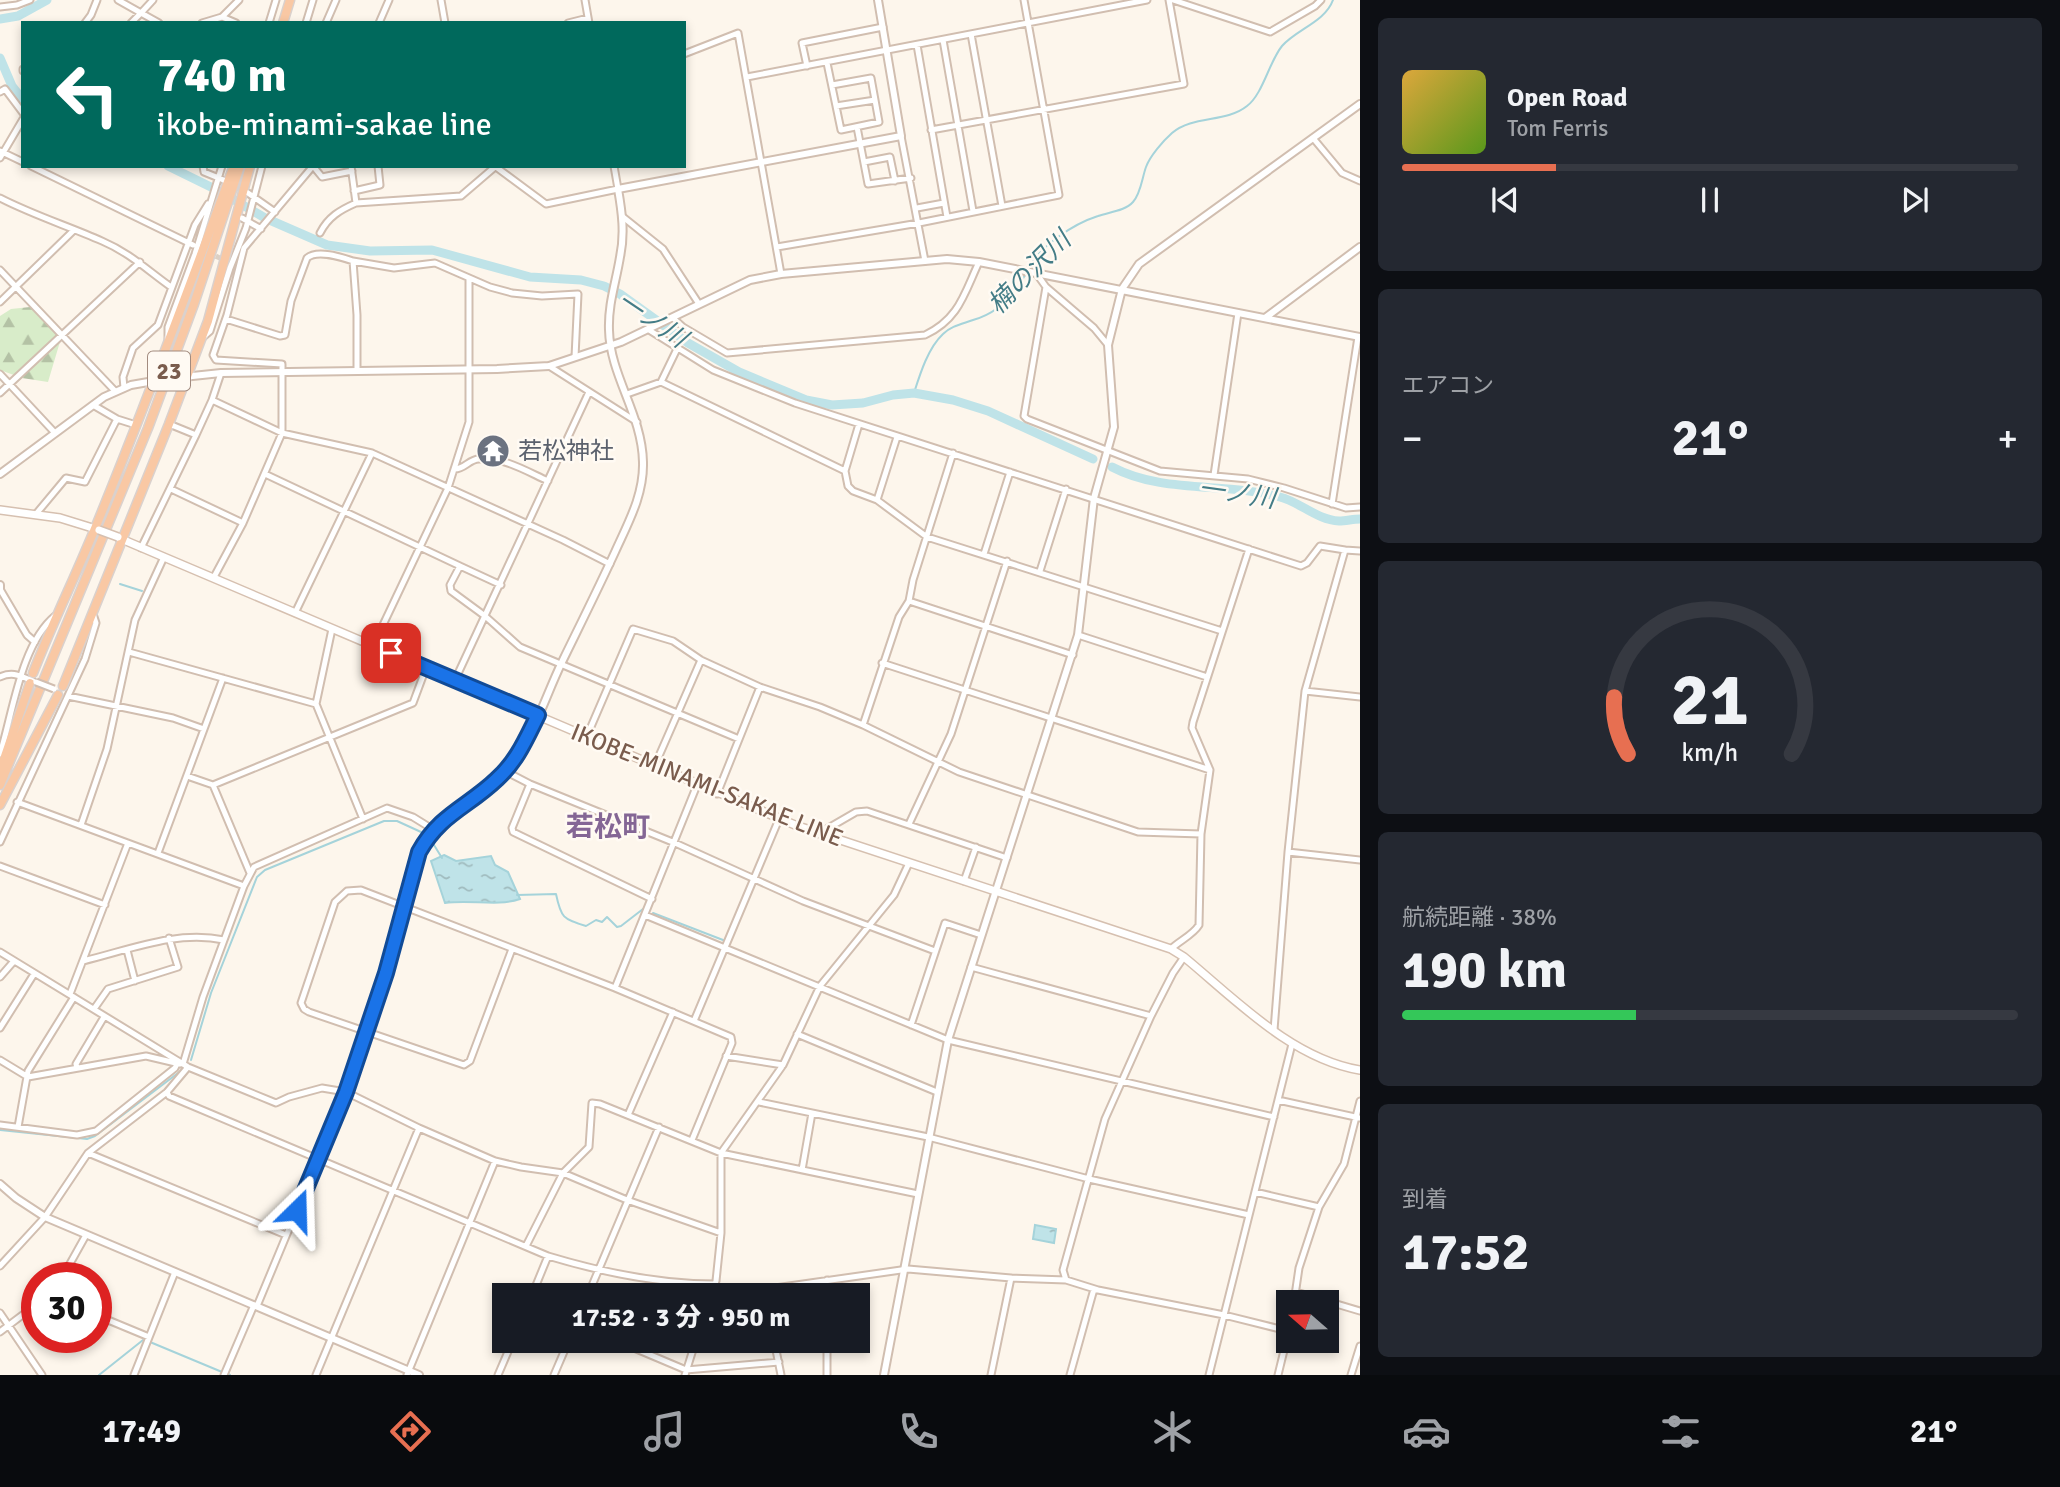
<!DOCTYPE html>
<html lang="ja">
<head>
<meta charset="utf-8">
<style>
	:root { --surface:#171b24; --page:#242831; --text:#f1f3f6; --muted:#9ea1a6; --line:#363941; --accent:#e76f51 }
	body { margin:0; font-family:Signika,"Noto Sans JP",sans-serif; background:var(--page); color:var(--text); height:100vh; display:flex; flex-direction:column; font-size:26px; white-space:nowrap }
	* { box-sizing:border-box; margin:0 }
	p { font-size:23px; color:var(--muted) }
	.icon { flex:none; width:38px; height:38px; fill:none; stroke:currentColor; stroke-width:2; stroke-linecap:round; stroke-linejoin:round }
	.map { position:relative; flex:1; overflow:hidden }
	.details { display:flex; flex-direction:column; gap:18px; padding:18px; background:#0d0f14; width:700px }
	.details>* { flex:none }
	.banner { position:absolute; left:21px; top:21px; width:665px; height:147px; border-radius:0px; box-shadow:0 4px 10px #0003; background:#00695c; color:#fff; overflow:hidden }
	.needle { width:46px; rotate:290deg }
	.controls { position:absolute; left:1276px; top:1290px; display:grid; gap:14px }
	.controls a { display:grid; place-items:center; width:63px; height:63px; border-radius:0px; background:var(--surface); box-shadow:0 4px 10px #0003; font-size:35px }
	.speed { position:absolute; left:21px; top:1262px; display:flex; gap:14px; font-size:35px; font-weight:700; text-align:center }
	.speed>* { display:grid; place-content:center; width:91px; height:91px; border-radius:50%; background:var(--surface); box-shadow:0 4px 10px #0003; line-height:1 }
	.speed .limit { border:10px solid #d22; background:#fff; color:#111 }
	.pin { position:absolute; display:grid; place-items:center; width:60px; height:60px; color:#fff; margin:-30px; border-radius:14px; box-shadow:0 4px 10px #0006 }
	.me { position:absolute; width:77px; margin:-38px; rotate:22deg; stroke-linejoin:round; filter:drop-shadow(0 0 5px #0008) }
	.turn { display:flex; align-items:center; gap:24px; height:147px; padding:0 21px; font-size:32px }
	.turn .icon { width:91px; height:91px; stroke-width:2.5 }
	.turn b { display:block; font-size:49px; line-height:60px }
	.big { font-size:52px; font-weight:800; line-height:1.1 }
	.details .card { flex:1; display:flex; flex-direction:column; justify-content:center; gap:10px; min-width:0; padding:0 24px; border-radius:10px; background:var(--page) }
	.details .dial { align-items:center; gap:0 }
	.dial svg { height:182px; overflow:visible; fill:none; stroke:var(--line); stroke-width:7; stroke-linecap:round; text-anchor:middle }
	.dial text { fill:var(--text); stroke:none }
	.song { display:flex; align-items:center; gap:21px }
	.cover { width:84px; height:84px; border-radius:10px; background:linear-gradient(135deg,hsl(40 70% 55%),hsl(90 70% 35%)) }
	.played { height:7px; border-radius:4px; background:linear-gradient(90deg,var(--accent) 25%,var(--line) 25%) }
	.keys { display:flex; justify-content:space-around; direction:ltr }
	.heat { display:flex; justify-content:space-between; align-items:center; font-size:38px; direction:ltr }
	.charge { height:10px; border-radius:5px; background:linear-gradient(90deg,#34c759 38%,var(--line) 0) }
	.trip { position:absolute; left:492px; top:1283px; width:378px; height:70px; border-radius:0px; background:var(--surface); box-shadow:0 4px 10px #0003; font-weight:800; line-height:70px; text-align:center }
	.tab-bar { display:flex; height:112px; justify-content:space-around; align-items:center; background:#090b0e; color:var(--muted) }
	.tab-bar .icon { width:49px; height:49px }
	.tab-bar .on { color:var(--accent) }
	.tab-bar b { font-size:32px; color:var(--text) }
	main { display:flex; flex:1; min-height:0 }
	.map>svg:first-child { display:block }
</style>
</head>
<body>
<main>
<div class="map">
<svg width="1360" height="1375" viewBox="0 0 1360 1375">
	<defs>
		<pattern id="forest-firs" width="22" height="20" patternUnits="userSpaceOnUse" patternTransform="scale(1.75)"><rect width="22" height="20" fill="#d8ecc9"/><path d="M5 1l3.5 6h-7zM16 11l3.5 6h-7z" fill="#b4c2a5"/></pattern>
		<pattern id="water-ripples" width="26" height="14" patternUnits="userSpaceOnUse" patternTransform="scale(1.75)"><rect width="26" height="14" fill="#bfe3e8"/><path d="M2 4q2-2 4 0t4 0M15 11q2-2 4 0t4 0" fill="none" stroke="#a0bbbe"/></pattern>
	</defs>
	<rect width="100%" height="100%" fill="#fdf6ec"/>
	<path fill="url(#forest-firs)" d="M30,307L46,324L62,335L48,382L22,378L0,370V316L11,309Z"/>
	<path fill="url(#water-ripples)" stroke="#a5d3da" stroke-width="2" d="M444,855L456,861L491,856L495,865L508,872L520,899C497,907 470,899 445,903L431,861Z
		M1035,1225L1056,1229L1054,1243L1033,1239Z"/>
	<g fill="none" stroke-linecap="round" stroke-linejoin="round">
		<path stroke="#a5d3da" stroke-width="2" d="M1027,270C1040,246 1073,224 1098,216C1109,212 1125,211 1133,202C1141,193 1142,178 1146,167C1150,156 1163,141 1172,133C1193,115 1226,123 1247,106C1263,94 1269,62 1282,46C1297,29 1325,22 1333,0
			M914,393C920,374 928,348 943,334C951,326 962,324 973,320C997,313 1013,298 1025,275
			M120,584L142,591
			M434,845L442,858
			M517,895L556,894C561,918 563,919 586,926L596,920L602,922L607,917L617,927L621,926L643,909
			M653,913L723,940
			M191,1060L211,993L257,877L265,870L384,821H397L421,832
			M0,1130L87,1139L95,1136L182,1070
			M150,1342L222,1372
			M228,1374L230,1375
			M99,1375L143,1340"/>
		<path stroke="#bfe3e8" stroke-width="9" d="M0,19L18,16L47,0
			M0,58L12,86L23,100
			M168,166L219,191L265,218L327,245L370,251L432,250L530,277L581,280L604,286L620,294L688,343L739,372L806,400L832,405L863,403L893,395L914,393L953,400L988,411L1093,459
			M1112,467C1163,494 1225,482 1280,497C1300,502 1317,520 1339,521C1346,521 1353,519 1360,519"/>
		<path stroke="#dcd0c4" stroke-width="5" stroke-dasharray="5 2.5" stroke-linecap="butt" d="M209,253L235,265"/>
		<defs>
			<path id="minor" d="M118,0L141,13L131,23
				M153,0L141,13L159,23
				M441,0L445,23
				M585,0L589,23
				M1173,0L1270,32L1315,6L1321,0
				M0,7L17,5L30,0
				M222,17L236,23
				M85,23L91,15L97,0
				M202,23L222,17L239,0
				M269,23L276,0
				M306,23L313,0
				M326,23L336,0
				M379,23L389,0
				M568,23L588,18
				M971,34L1002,206
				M943,40L973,211
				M917,45L947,217
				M684,54L738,33L781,274
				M827,63L841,130L879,122L871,78L832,85
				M807,66L802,43L883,27
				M23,69V71
				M747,77L1147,0
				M0,92L5,89L23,113
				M836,106L875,100
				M857,127L868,184L911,178
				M931,130L1184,84L1169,0
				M901,136L925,261
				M1313,138L1342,173L1360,181
				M0,151L23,162
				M0,158L23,119
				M864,162L890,157L895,181
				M31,166L193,245
				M203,166L204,172L226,181
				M351,166L356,203
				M496,167L546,204L618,189L614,166
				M354,191L380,185L378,166
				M248,193L275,212
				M0,198C33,215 68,226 102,241C130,253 147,270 171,287
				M917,208L944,203
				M623,217L663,249L699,304
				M242,218L261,229
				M320,233C328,217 340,210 356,203L461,196L496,166
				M777,247L919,223L1059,195L1024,0
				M0,270L115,391
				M1036,273L1046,287L1024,416L1027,419L1160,471L1248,479L1284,488L1346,508L1360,507
				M1046,287L1094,328L1108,345
				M0,302L74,230
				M673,318L683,327L727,353L925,335C959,319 964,294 979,262
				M226,319L280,336L285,335L291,301L307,258C317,249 341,257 353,261
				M649,330L713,370L795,403L1301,566L1307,563L1320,546L1345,550
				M203,337L210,331L230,268L246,228L262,166
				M168,339V327L195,254L222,166
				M549,366L637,422
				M357,371V315L353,261L394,268L435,263L490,287L512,293L542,296L578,294L575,357
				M0,374L55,433
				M661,382L845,471
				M124,388L123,377L133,348L158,325L195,225L208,204
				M0,393L140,262
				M627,394L661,382L677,349
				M212,400L282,433L372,453L295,613
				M93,405L117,419L136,425
				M859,424L845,471L848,486L853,491L877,500L927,537L1222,631
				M196,435L212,400L221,373
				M372,453L563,540L610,564
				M454,469C464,470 469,459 479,459C504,457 526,471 548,481
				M265,474L460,566L450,585L451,591L485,616L520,647L739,739
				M1214,475L1238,313
				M171,489L243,523
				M877,500L897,437
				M1332,504L1358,337
				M36,514L66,478L85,482L117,419
				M141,548L196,435L169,424
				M984,554L1010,472
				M460,566L501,585
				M1040,571L1066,489
				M214,577L243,523L282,433V364L216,360L213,355L227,315L244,248L313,166L322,177L352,171
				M0,589L27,635L35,642
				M909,601L1073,655
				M332,629L316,704L363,819
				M1078,635L1207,677
				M373,646L448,488L469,422V279
				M129,652L316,704
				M882,663L1210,770
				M0,677C13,671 20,676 33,681
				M455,680L589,392
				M1305,691L1360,697
				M68,696L173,718L204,729
				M863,725L899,617L909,601L913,580L953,453
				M587,736L633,629L673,641L701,660L760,687L820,707L863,725L959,772L1138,832L1201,834
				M0,754C13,712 21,644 55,616
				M655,765L701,660
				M505,771L530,784L675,843L803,901L935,951
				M187,776L213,785L413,703L426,668
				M530,784L512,828L513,832L652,899
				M213,785L250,873
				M717,794L760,687
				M17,802L244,886
				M909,824L951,734L1007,561
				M81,825L107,749L135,620L164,557
				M818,834L856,812L867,811L1007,858
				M0,842L85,659L96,623L93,614
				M1288,852L1360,860
				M158,853L223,678
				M0,866L105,905
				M964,881L976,847
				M645,915L948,1040L1274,1117
				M512,949L470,1061L464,1065L309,1012L304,1009L301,1003L335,902L347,891L361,890L615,988L731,1037L732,1043L692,1140
				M1171,949C1179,941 1193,935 1199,925L1201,834L1210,770L1192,728L1193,722L1249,549
				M127,950L135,981
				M0,952L188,1067L276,1103L289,1097L322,1088L346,1092L419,1128L495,1161L521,1167L563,1173L627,1200L721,1233
				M83,961C129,950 176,930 224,940
				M971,967L1151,1016
				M0,977L14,961
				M615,988L697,785
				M70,994L128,843
				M94,1009L108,989L178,967L169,938
				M694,1021L779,819
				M911,1025L945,923L981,935
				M0,1028L34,974
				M1274,1030L1288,852L1305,691L1345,550L1360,551
				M797,1034L937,1092
				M726,1056L783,1065
				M0,1060L28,1077L146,1056L180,1064
				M183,1064L203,997L244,886L254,867L387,808L413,817L434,830
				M77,1068L76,1064L104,1017
				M167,1092L169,1096L548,1256C601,1272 659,1284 715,1284
				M1278,1100L1360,1118
				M759,1102L928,1137L1089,1179L1249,1215
				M628,1115L673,1012
				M0,1125L77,1135L96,1131L175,1068L177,1064
				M18,1127L28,1071L74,997
				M88,1153L286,1235
				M802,1170L812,1113
				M1255,1192L1319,1207
				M526,1246L563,1173L589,1147L592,1103L600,1104L721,1153L918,1194
				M0,1266L45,1217L88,1153L167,1092L188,1067
				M62,1278L86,1235
				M827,1280V1295
				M1066,1280L1063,1270L1105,1119L1151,1016L1173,973L1184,957
				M1296,1292L1360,1311
				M532,1295L548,1256
				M588,1295L659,1127
				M711,1295L716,1281L721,1233V1153L783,1065L820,986L894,895L909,863
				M767,1295L766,1291L775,1288L908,1269L1011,1278L1066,1280L1098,1290L1224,1315L1288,1331
				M1294,1302L1299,1268L1319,1207L1344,1164L1360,1101
				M257,1306L346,1092
				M0,1313L42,1375
				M96,1315L149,1337
				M0,1332L37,1304
				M615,1340L686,1370L779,1362
				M774,1340L781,1375
				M827,1340V1375
				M134,1375L175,1272
				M224,1375L254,1305
				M316,1375L419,1128
				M407,1375L495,1161
				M498,1375L513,1340
				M554,1375L569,1340
				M685,1375L696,1340
				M991,1375L1011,1278
				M1070,1375L1094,1289
				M1209,1375L1292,1044
				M1278,1375L1288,1334
				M1351,1375L1360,1346"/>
			<path id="tertiary" d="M1265,318L1360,247
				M183,377L221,373L497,369L549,366L621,342L750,280L781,274L947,259L979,262L1360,337
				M0,474L104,397L131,385L154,381
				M0,585V589
				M346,1092L386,973L419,852C443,808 490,797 517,757C536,729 547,693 562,662C580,625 598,589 615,552C628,523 644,495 643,462C642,414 610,376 609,330C608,304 616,282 620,257C625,234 622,212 618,189L901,136L878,0
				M0,1184L16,1198L45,1217L419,1375
				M884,1375L948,1040L1078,635L1094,498L1114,427L1108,345L1122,289L1139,264L1360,104"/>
			<path id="secondary" d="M0,510L60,518L99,530
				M119,538L795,825L1171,949L1184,957C1235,999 1292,1059 1360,1070"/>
			<path id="trunk" d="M283,23L290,0
				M33,673C52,624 76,575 96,526C144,409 188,290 232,171L237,166
				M63,686L169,424L208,321L250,166
				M0,771L30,683
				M0,785L148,428L194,304L240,166
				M0,805L58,695"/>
		</defs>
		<use href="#minor" stroke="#d1beb0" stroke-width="9"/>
		<use href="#tertiary" stroke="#d1beb0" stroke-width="10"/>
		<use href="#secondary" stroke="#d6c0b0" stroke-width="10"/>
		<use href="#trunk" stroke="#dad1cd" stroke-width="11"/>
		<use href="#minor" stroke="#fff" stroke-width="5"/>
		<use href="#tertiary" stroke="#fff" stroke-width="6"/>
		<use href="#secondary" stroke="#fff" stroke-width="7"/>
		<use href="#trunk" stroke="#f9c8a4" stroke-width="8"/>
		<defs>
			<path id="minor-bridge" d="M36,682L54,689"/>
			<path id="tertiary-bridge" d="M159,380L182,377"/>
			<path id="secondary-bridge" d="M99,530L118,537"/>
		</defs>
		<use href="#minor-bridge" stroke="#d1beb0" stroke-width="9" stroke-linecap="butt"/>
		<use href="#tertiary-bridge" stroke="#d1beb0" stroke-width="10" stroke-linecap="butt"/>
		<use href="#secondary-bridge" stroke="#d6c0b0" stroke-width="10" stroke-linecap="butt"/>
		<use href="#minor-bridge" stroke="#fff" stroke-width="5"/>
		<use href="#tertiary-bridge" stroke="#fff" stroke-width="6"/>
		<use href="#secondary-bridge" stroke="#fff" stroke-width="7"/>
	</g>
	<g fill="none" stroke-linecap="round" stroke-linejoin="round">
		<defs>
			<path id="route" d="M297,1210L346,1092L386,973L419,852C440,814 468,807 497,779C517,761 526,739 538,715L391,653"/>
		</defs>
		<use href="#route" stroke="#114b97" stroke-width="18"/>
		<use href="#route" stroke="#1a73e8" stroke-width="12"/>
	</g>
	<defs>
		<symbol id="temple-disc" viewBox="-11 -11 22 22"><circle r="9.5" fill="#6b7280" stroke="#fffaf3"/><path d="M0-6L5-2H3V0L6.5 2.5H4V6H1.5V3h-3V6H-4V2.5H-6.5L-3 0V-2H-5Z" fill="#fff"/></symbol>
	</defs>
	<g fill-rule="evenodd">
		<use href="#temple-disc" x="474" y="432" width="38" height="38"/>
	</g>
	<g text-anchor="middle" stroke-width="5" stroke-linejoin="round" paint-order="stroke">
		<rect fill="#fffaf3" stroke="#a28b7f" stroke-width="2" x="148" y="351.5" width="42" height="39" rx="5"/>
		<g font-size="23" font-weight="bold" fill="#7a5c4d">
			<text x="169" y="379">23</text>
		</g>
		<g font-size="24" fill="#5b616d" stroke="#fffaf3" text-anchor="start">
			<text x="518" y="459">若松神社</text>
		</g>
		<g font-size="24" fill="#7a5c4d" stroke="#fffaf3">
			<text transform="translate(707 785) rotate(22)" y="8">IKOBE-MINAMI-SAKAE LINE</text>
		</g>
		<g font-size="26" font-style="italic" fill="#437c86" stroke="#fffaf3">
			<text transform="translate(1029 272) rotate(-45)" y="9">楠の沢川</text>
			<text transform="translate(652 319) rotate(34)" y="9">一ノ川</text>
			<text transform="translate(1237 493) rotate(8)" y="9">一ノ川</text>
		</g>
		<g font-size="28" font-weight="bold" fill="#846695" stroke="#fffaf3">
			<text x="608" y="836">若松町</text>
		</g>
	</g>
</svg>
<div class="controls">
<a><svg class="needle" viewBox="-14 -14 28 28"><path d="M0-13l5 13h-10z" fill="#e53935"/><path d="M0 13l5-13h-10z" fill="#9ea1a6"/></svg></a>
</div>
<div class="speed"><div class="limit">30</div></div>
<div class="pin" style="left:391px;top:653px;background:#d93025"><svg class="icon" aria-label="arrive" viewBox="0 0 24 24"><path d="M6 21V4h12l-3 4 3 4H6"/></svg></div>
<svg class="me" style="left:297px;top:1210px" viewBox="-20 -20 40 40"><path d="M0-17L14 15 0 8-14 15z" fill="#1a73e8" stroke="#fff" stroke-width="4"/></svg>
<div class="trip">17:52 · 3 分 · 950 m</div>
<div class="banner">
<div class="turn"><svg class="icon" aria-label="left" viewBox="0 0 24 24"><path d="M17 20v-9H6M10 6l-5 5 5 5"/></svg><div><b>740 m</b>ikobe-minami-sakae line</div></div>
</div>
</div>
<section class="details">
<div class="card">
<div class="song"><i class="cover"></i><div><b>Open Road</b><p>Tom Ferris</p></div></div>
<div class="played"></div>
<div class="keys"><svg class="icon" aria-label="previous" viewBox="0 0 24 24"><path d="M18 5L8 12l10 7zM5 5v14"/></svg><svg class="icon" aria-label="pause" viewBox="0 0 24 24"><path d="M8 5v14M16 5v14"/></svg><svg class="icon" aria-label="next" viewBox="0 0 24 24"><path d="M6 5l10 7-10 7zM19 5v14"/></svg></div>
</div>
<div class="card"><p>エアコン</p>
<div class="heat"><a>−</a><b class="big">21°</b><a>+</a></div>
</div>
<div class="card dial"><svg viewBox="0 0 100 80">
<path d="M14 69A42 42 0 1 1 86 69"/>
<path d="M14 69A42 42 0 0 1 8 44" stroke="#e76f51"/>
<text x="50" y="56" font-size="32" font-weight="700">21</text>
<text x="50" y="72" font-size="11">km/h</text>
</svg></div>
<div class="card"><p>航続距離 · 38%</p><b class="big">190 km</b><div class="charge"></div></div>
<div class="card"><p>到着</p><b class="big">17:52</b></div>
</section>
</main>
<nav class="tab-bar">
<b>17:49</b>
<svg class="icon on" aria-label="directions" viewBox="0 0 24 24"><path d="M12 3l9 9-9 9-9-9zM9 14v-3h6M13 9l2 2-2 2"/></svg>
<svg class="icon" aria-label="music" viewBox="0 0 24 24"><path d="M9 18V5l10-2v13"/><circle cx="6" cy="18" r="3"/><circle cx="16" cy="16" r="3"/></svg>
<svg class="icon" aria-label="phone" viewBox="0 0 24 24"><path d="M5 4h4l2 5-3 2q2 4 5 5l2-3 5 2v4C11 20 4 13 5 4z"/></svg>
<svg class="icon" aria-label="climate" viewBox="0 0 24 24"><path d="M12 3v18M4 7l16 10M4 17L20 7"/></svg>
<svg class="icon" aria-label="car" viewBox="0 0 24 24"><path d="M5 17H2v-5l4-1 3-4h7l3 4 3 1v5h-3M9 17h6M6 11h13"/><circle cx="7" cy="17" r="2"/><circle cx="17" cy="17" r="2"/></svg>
<svg class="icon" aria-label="filters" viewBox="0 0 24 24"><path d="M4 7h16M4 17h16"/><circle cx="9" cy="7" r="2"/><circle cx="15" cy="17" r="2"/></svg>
<b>21°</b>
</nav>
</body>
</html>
